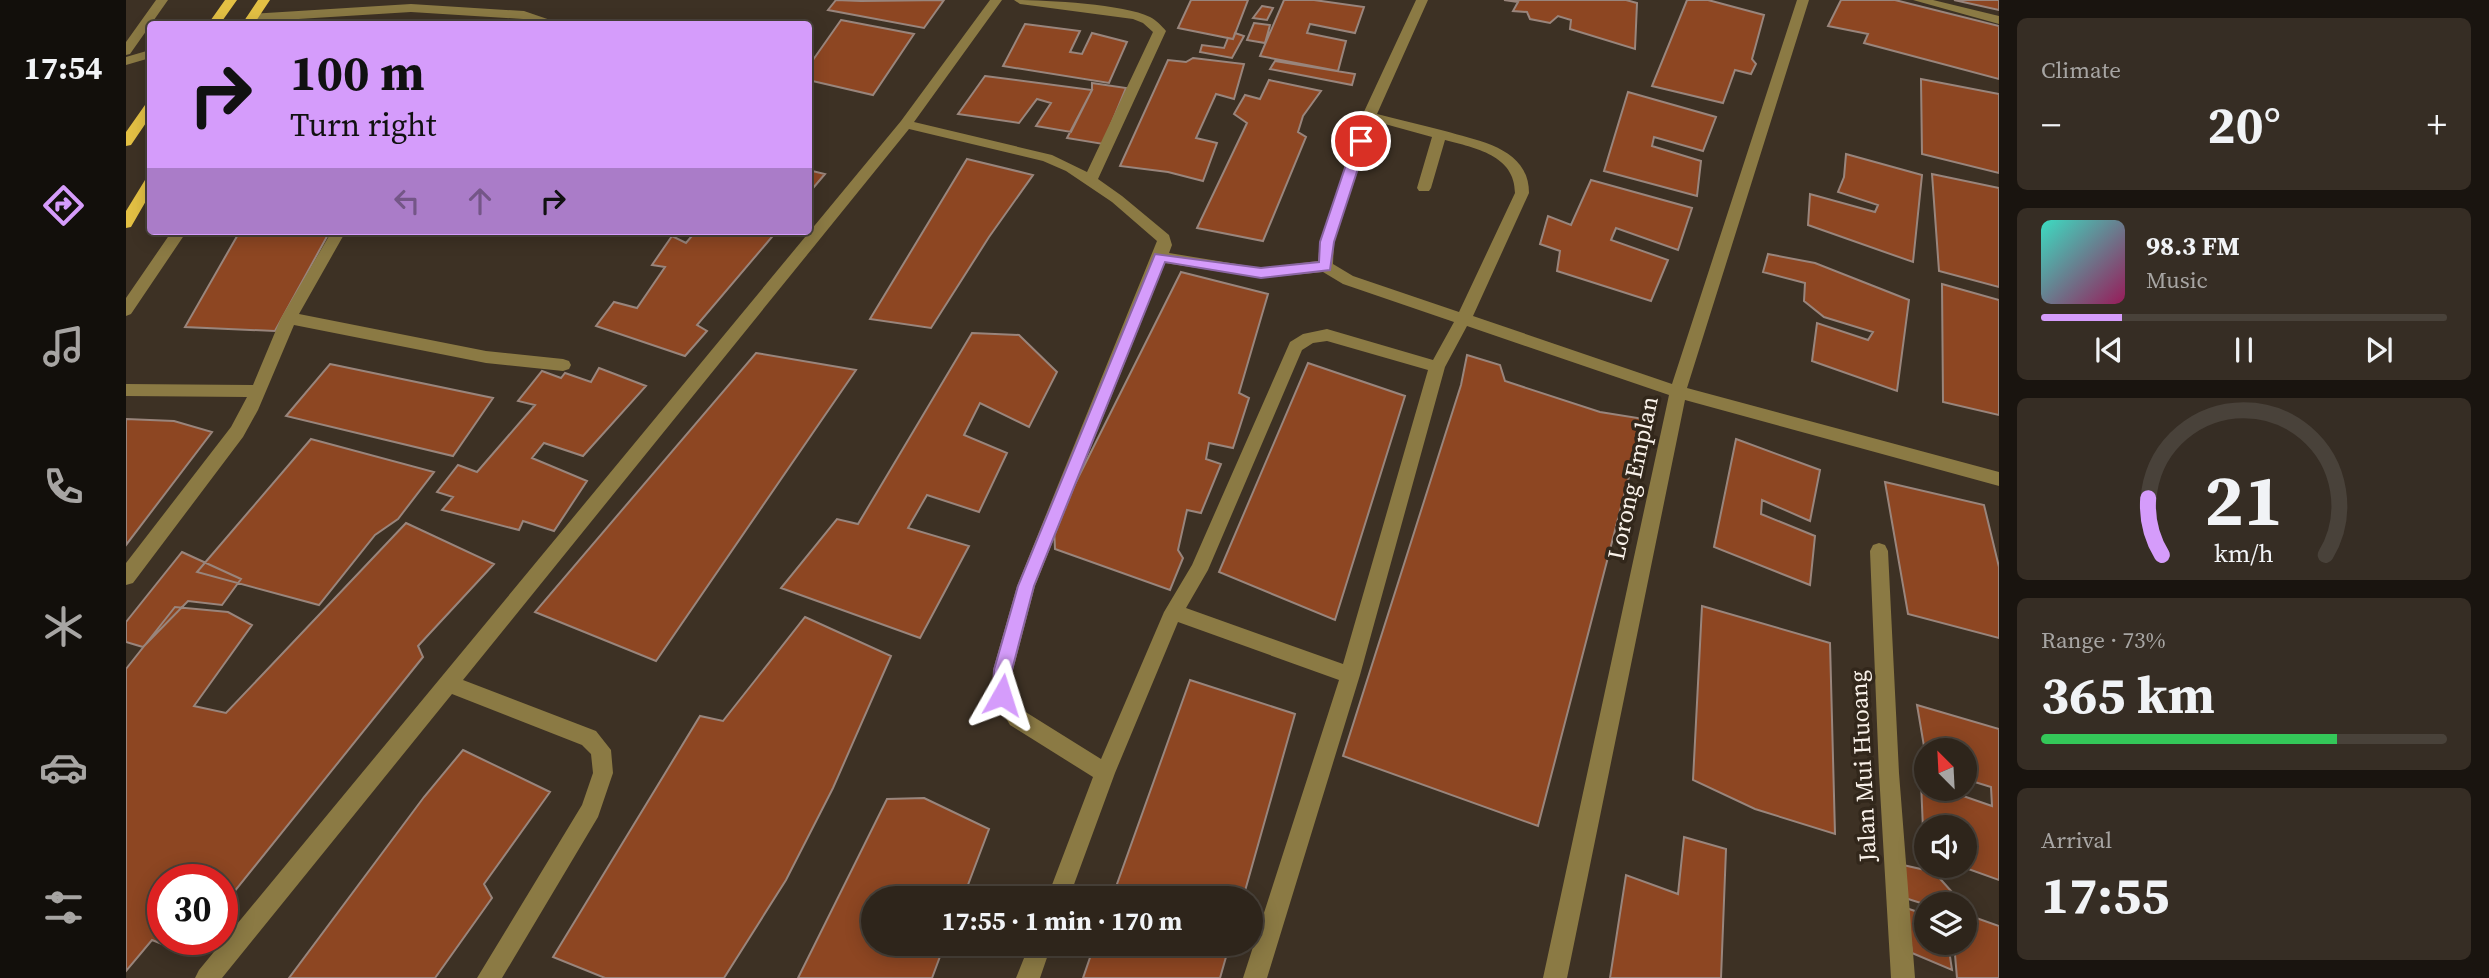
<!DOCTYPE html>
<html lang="en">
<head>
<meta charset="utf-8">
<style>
	:root { --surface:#2e251b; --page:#362d24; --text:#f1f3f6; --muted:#a7a5a3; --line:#49423a; --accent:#d59cfb }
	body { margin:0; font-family:"Source Serif 4",serif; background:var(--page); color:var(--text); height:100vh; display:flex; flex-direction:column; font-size:26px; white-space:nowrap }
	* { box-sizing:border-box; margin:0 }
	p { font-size:23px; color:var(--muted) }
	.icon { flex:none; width:38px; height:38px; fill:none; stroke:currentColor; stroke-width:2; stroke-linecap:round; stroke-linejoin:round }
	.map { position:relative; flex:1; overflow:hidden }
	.side { display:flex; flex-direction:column; gap:18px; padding:18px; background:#19140f; width:490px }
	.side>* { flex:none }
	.banner { position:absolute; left:21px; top:21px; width:665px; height:214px; border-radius:7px; box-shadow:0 4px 18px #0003,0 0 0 2px var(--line); background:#d59cfb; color:#111; overflow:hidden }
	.needle { width:46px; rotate:336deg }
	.buttons { position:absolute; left:1788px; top:738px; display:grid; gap:14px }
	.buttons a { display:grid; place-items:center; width:63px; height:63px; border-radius:50%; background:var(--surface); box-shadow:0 4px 18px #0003,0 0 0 2px var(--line); font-size:35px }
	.speed { position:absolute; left:21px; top:864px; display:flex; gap:14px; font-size:35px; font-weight:700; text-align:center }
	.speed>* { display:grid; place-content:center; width:91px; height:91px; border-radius:50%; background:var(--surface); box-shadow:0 4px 18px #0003,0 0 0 2px var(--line); line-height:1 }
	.speed .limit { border:10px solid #d22; background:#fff; color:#111 }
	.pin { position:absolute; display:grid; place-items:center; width:60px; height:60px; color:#fff; margin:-30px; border:4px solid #fff; border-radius:50%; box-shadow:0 2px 7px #0007 }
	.me { position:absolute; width:77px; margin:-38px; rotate:6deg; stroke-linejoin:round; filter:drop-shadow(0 0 5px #0008) }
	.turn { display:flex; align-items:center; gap:24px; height:147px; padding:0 28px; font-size:32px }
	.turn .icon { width:91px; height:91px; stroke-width:2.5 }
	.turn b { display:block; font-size:49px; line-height:60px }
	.lanes { display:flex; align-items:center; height:66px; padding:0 28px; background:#0003; justify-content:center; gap:35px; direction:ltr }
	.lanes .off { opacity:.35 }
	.big { font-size:52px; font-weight:700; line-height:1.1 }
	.side .card { flex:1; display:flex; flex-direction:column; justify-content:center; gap:10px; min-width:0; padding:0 24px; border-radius:10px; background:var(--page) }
	.side .dial { align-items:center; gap:0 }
	.dial svg { height:182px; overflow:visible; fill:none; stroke:var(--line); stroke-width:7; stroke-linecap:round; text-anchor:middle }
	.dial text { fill:var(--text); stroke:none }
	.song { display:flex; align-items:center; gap:21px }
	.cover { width:84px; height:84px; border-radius:10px; background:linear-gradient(135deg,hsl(170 70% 55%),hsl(330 70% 35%)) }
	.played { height:7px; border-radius:4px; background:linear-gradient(90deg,var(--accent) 20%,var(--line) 20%) }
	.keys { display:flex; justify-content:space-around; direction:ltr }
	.heat { display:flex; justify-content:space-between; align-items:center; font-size:38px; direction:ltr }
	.charge { height:10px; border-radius:5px; background:linear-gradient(90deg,#34c759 73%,var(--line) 0) }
	.trip { position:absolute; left:735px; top:886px; width:402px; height:70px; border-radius:35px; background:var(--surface); box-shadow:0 4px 18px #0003,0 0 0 2px var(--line); font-weight:700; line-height:70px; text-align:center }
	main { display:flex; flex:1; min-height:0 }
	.tabs { display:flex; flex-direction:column; width:126px; justify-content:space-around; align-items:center; background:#120f0b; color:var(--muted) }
	.tabs .icon { width:49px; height:49px }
	.tabs .selected { color:var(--accent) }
	.tabs b { font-size:32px; color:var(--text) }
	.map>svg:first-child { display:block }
</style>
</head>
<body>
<main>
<nav class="tabs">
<b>17:54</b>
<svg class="icon selected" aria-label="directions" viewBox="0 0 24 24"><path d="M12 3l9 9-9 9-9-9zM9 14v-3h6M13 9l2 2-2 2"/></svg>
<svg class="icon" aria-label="music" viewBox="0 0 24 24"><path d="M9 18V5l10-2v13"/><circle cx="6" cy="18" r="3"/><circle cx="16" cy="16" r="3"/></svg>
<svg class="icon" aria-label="phone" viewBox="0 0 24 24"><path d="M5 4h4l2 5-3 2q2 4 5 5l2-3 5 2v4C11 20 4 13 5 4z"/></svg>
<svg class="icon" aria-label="climate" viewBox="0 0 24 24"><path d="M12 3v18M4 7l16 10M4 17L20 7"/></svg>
<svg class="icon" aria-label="car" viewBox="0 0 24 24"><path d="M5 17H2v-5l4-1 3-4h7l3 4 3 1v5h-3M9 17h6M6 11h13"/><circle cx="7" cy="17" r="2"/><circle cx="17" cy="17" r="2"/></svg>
<svg class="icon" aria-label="filters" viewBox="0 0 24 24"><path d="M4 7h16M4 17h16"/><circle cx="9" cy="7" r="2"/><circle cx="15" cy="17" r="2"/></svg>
</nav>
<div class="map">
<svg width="1873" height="978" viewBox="0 0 1873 978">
	<rect width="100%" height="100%" fill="#3d3124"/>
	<path fill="#8d4622" stroke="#99857c" stroke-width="2" d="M710,0L735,1L818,0L798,28L702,10Z
		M1065,0H1122L1107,39L1052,28Z
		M1158,0H1188L1238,7L1229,33L1184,24L1181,33L1220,41L1212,71L1134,56Z
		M1378,0H1500L1511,3L1509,49L1444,29L1445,20L1432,16L1424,23L1404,19L1401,12L1387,11L1392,2Z
		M1561,0H1582L1638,15L1626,59L1630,64L1625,74L1609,70L1597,103L1526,86Z
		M1715,0H1769L1873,26V79L1738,43L1742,34L1702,26Z
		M1828,0H1873V10Z
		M1136,6L1147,8L1141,20L1127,18Z
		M715,20L788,34L747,95L682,80V67Z
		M1128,23L1144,25L1139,43L1121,40Z
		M899,24L954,31L944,52L956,54L966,33L1001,42L983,83L877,66Z
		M1109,33L1118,36L1106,58L1074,52L1076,45L1098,48L1102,38L1107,39Z
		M1067,58L1118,64L1108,99L1090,94L1070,138L1091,143L1077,181L1042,172L994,166L1042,60L1060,62Z
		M1149,61L1229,74L1226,85L1144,69Z
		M859,76L966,90L945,132L910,126L925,103L911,99L893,123L832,114Z
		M1795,79L1873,94V173L1796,154Z
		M1143,80L1195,91L1177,116L1172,132L1180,137L1137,241L1071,228L1121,123L1108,114L1119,95L1134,99Z
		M966,83L1000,88L977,144L941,138L966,90Z
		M1502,92L1590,117L1577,151L1528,137L1526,146L1575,161L1571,196L1478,171Z
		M1720,154L1796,175L1787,262L1682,225L1684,194L1749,212L1752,205L1712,192L1718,177Z
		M841,159L907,175L863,237L805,328L744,319Z
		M682,170L699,174L682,194Z
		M1806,174L1873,188V287L1813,271Z
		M1465,180L1566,208L1552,250L1490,228L1485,240L1542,260L1525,301L1431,271L1434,251L1414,244L1422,216L1445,225Z
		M114,231H204L149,331L59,327Z
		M570,231H651L571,325L581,331L559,356L470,326L488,302L511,308L539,267L526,265L546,236L560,243Z
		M1642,254L1689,263L1783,300L1771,391L1686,361L1691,323L1742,340L1747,332L1698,317L1678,301L1679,283L1637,272Z
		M1055,272L1142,294L1113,393L1123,398L1107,448L1083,443L1080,459L1095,464L1075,513L1061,510L1052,550L1057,558L1044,590L929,549L928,526Z
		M1816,284L1873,300V415L1817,402Z
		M846,333L893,335L931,372L903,427L854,403L838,435L881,453L853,512L801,495L782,528L843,546L794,638L655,588L711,519L732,524Z
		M630,353L730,370L530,661L409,612Z
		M1341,355L1374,365L1379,381L1474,412L1518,419L1412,826L1217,756L1335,385Z
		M1182,363L1279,396L1209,620L1093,572Z
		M204,364L367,398L327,456L160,416Z
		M473,368L520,386L457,456L418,443L406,458L461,481L428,531L397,521L393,530L316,510L327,497L311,492L332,465L351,472L409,405L392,401L416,371L435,378L439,373L465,382Z
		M0,419L48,421L86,432L0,545Z
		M185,439L308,472L272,519L249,535L193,605L71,572Z
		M1610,439L1694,470L1684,521L1636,500L1635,514L1689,536L1684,585L1588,547Z
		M1759,482L1858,505L1873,567V638L1782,614Z
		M280,523L368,564L292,646L297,657L96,907V880H37V940H70L59,953L26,940L0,971V669L49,607L102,612L126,625L68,706L100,713Z
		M56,552L115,579L96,605L62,601L17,647L0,642V622Z
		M1576,606L1704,643L1709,834L1629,809L1567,780Z
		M679,617L765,656L707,788L660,880L598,978H479L427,957L574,716L597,721Z
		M1064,680L1169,714L1117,898H986Z
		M1791,705L1873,729V880L1834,866H1839V828H1801V854L1798,853L1795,782L1801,784V789H1817L1866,806L1865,787L1839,779V751H1801V764Z
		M337,750L424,792L358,884L366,898L309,978H163L298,797Z
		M798,798L863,829L837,898H747V943H819L806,978H672L761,799Z
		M1558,837L1600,849L1595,978H1484L1500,875L1552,894Z
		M1777,865L1808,872L1834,901L1829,905H1801L1779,898Z
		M1780,908L1801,915V943H1822L1826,970L1786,953Z
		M1839,914L1873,926V978H1831L1828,943H1839Z
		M969,943H1104L1094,978H957Z"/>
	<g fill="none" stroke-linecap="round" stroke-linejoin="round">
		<path fill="#8b7a44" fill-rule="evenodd" d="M30,0H42L4,54L0,55V42Z
			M864,0H876L788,122L926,155L961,172L1027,32L1017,23L1007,19L894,4L888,0C918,0 998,4 1024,17C1030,20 1036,26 1040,31L972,179L996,196L1043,235L1046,245L1043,253L1135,268L1192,261L1194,242L1236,116L1290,0H1302L1251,114C1273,120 1297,125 1319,131C1353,141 1403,148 1403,193L1347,316L1546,384L1671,0H1683L1561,388L1873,472V486L1559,400L1441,978H1417L1543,395L1341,326L1319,367L1234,675L1141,978H1117L1213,680L1052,622L989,773L943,898H921L967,777L884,725L866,695L867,670L891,586L1031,241L986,202L940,171L917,161L783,129L337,680L470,731L485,750L487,773L472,817L376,978H351L456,805L467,773L465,754L456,745L326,694L96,978H69L73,970L775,121ZM1248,121L1306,137L1291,188L1293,191H1303L1305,188L1319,140C1349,148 1389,155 1389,193L1333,312L1227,276L1207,264L1208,242ZM1039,263L1135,278L1197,272L1217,284L1328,322L1307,360L1201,329L1177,334L1164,342L1066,565L1038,612L975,759L898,711L886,693L887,670L909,586ZM1201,341L1302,370L1217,664L1060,608L1082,570L1176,350L1187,343Z
			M1787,0H1807L1873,16V24Z
			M285,4L398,11L436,24H418L397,19L285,12L126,22L120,18L126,14Z
			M24,50V58L0,65V57Z
			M46,231H61L5,314L0,316V298Z
			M206,231H220L173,314L360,351L437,359L443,361L445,365L443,369L437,371L360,363L168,325L132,410L117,437L7,583L0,585V563L105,427L121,397L0,396V384L127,385L155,318Z
			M1753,543L1759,545L1762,551L1773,773L1789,978H1765L1753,773L1744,551L1747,545Z
			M904,943H926L914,978H890Z"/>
		<path fill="#e3c044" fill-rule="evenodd" d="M99,0H111L94,24H82Z
			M132,0H144L128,24H116Z
			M24,104V117L5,145L0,146V132L19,105Z
			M24,178V194L5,227L0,228V211L19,180Z"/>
	</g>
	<path fill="#d59cfb" stroke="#8a65a3" stroke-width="2" d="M1235,137L1241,141L1208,242L1204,270L1135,278L1039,262L908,586L886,670L882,701L876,703L869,701L867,695L868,670L892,586L1029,254L1135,268L1193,262L1194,242L1228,141Z"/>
	<g text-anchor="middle" stroke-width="7" stroke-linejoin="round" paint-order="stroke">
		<g font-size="24" fill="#f9f1e9" stroke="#32271b">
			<text transform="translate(1507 478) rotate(-78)" y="8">Lorong Emplan</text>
			<text transform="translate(1737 766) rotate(-93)" y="8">Jalan Mui Huoang</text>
		</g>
	</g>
</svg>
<div class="buttons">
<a><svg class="needle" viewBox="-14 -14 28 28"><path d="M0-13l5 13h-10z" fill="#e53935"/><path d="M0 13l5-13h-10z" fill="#a7a5a3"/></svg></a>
<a><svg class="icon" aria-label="sound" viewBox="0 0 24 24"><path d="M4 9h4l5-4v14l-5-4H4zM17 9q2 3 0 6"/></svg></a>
<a><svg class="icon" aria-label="layers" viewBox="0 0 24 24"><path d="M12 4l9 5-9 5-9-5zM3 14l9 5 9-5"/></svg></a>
</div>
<div class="speed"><div class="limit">30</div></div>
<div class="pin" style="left:1235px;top:141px;background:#d93025"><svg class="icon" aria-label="arrive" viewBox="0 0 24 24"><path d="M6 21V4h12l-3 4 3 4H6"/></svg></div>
<svg class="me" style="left:876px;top:695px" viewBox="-20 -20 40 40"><path d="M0-17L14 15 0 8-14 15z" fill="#d59cfb" stroke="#fff" stroke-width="4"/></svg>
<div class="trip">17:55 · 1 min · 170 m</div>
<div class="banner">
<div class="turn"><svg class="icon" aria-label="right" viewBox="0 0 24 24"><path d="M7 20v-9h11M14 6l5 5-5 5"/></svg><div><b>100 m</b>Turn right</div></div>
<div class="lanes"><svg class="icon off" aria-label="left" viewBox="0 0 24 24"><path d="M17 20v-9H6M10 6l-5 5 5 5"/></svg><svg class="icon off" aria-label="ahead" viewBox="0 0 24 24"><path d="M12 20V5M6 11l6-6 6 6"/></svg><svg class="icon" aria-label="right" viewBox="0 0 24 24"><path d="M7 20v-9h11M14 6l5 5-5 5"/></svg></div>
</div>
</div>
<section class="side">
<div class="card"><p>Climate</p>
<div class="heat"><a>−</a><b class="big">20°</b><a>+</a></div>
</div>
<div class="card">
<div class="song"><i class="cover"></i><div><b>98.3 FM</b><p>Music</p></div></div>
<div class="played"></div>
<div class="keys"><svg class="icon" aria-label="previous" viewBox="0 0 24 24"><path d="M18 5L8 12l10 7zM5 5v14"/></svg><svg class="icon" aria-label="pause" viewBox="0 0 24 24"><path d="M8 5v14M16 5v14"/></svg><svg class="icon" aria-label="next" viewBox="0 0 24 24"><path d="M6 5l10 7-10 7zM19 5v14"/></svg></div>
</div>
<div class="card dial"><svg viewBox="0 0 100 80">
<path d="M14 69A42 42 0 1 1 86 69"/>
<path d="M14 69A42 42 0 0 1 8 44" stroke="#d59cfb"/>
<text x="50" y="56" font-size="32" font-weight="700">21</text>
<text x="50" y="72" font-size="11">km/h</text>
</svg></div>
<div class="card"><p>Range · 73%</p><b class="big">365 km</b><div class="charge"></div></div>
<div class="card"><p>Arrival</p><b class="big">17:55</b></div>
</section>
</main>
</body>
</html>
